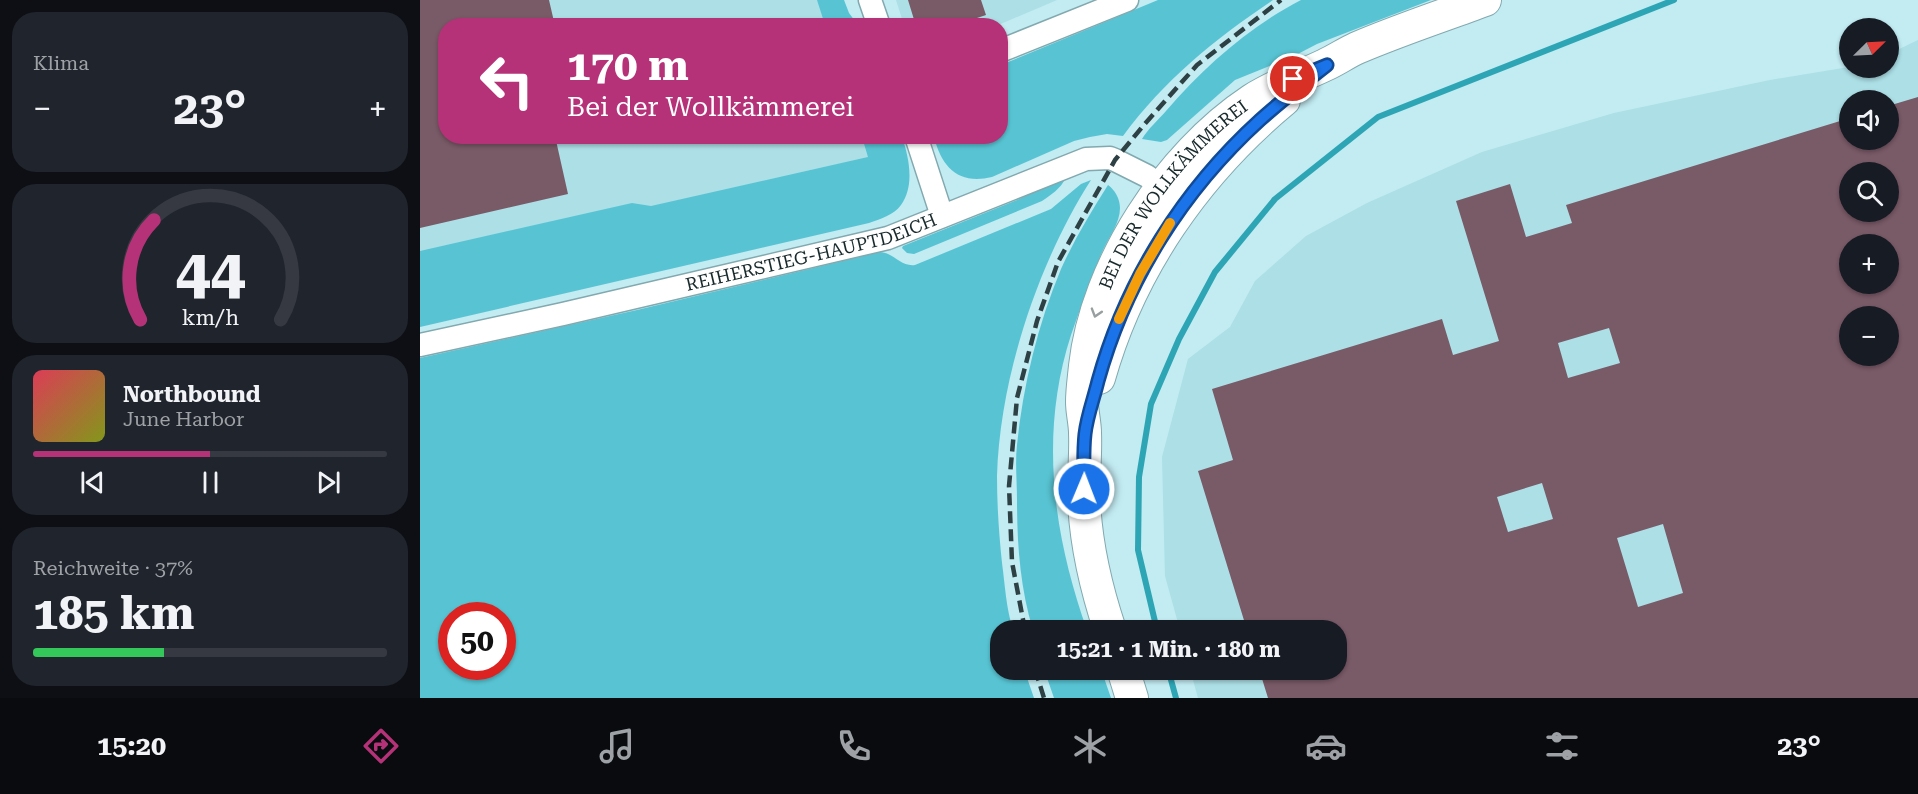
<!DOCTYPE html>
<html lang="de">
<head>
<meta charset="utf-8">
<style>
	:root { --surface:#171b24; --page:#20242c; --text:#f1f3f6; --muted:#9ea1a6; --line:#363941; --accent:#b53279 }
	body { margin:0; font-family:"Roboto Serif",serif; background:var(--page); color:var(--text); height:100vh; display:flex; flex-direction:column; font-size:22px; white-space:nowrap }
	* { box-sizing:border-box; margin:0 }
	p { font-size:20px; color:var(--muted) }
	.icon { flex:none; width:33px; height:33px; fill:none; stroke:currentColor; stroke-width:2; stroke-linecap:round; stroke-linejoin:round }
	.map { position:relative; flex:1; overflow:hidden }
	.side { display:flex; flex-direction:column; gap:12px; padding:12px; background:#0d0f14; width:420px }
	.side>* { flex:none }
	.guide { position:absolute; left:18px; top:18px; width:570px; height:126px; border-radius:24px; box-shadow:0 2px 4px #0004; background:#b53279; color:#fff; overflow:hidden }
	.needle { width:39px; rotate:66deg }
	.fabs { position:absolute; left:1419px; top:18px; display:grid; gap:12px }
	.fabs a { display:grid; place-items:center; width:60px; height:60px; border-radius:50%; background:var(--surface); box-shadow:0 2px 4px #0004; font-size:30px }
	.speed { position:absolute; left:18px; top:602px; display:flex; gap:12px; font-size:30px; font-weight:700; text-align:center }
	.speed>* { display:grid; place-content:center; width:78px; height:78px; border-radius:50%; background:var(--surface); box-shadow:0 2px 4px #0004; line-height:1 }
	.speed .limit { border:9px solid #d22; background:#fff; color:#111 }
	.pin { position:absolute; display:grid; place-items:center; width:51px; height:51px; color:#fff; margin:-26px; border:3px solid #fff; border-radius:50%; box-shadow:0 2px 6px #0007 }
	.me { position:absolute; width:66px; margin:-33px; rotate:1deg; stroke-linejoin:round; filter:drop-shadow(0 0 4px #0008) }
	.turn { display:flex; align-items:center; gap:21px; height:126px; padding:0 30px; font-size:27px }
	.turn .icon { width:78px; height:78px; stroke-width:2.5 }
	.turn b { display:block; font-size:42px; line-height:51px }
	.big { font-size:45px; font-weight:700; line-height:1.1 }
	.side .tile { flex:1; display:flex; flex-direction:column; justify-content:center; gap:9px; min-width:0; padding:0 21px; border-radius:24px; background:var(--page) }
	.side .dial { align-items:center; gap:0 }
	.dial svg { height:156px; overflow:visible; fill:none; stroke:var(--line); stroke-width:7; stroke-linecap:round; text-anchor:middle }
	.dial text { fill:var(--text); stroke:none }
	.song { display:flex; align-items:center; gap:18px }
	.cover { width:72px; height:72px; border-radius:9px; background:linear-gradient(135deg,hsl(350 70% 55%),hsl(70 70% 35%)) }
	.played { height:6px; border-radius:3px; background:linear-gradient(90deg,var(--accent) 50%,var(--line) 50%) }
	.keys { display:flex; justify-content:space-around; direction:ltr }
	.heat { display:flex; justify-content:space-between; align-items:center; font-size:33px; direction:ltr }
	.charge { height:9px; border-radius:4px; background:linear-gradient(90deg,#34c759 37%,var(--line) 0) }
	.trip { position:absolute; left:570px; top:620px; width:357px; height:60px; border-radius:24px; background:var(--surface); box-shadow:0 2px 4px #0004; font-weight:700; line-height:60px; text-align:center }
	.menu { display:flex; height:96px; justify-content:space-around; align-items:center; background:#090b0e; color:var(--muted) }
	.menu .icon { width:42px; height:42px }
	.menu .selected { color:var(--accent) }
	.menu b { font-size:27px; color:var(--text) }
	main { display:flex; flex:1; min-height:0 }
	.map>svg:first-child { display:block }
</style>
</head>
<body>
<main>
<section class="side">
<div class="tile"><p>Klima</p>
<div class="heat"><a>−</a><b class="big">23°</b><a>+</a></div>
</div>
<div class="tile dial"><svg viewBox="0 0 100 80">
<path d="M14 69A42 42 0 1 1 86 69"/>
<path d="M14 69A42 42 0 0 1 21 18" stroke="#b53279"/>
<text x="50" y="56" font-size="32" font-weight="700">44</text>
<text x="50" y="72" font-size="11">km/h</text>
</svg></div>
<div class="tile">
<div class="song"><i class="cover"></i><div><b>Northbound</b><p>June Harbor</p></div></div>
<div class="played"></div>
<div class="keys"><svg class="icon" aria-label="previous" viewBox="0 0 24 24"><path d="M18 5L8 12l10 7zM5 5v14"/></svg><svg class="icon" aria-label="pause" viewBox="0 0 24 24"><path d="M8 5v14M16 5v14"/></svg><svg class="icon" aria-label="next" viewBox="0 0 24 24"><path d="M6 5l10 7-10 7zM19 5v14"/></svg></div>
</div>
<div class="tile"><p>Reichweite · 37%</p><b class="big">185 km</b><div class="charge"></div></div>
</section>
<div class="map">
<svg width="1498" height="698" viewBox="0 0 1498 698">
	<rect width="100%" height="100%" fill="#c2ebf2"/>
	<path fill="#acdfe6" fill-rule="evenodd" d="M0,0H417L426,25L26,26V136L462,137L472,167L0,273Z
		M476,0H637L576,26L484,25Z
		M1498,40V698H778L770,669H916V630H760L745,576L742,457L768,359L810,327L835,281L886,236L947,203L1062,152L1194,113L1350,80L1429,67L1468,68L1469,54ZM1430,100H1468V140H1430ZM1430,172H1468V212H1430ZM1430,244H1468V284H1430ZM1430,316H1468V356H1430Z"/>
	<path fill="#58c4d3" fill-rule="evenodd" d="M397,0H424L429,13L438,25H405Z
		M738,0H853C796,38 744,80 703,136L687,134L670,137L654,141L572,177C539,185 522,168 514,137L580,136L581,65Z
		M881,0H1011L897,44L872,57L815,80L747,140L741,142L722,139C728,129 738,120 746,111C784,67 829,27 881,0Z
		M442,137H482C489,157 495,186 481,205C474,215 460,219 449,223L0,327V251L212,203L231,206L448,157Z
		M643,179H645C641,188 631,195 622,201L494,254L487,253L482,248L483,246L597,200Z
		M671,180C618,263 580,377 577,476C577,505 579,535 582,563C585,585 586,608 593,630H580V669H604L614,698H0V358L217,310L460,252C474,253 481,267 495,265L631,209L661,184ZM32,615H82V666H32Z
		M688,185C695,190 700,199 700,208C700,223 689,237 683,250C671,277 661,307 651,335C619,434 633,534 667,630H613C600,587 597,544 597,499C597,481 595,463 597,445C603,385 618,324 641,269C654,240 671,212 688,185Z
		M624,669H681L691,698H634Z"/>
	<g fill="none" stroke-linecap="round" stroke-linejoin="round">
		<path stroke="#2ea5b4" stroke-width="6" d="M737,630L718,550L719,477L731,404L759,339L795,272L855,199L958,117L1254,0
			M748,669L756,698"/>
	</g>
	<path fill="#795a67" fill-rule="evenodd" d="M0,0H129L135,26H26V136H135L148,194L0,228Z
		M488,0H561L566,15L533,26H496Z
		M1498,97V698H848L839,669H916V630H827L778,471L813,460L792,389L1022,319L1033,355L1079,341L1036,201L1090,184L1106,237L1152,223L1146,205L1430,118V140H1468V106ZM1430,172H1468V212H1430ZM1430,244H1468V284H1430ZM1430,316H1468V356H1430ZM1189,328L1200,363L1148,378L1138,343ZM1122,483L1133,519L1088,532L1077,497ZM1243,524L1263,593L1218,607L1197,538Z"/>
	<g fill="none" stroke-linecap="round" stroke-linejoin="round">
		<defs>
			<g id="minor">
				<path d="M450,0L459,26"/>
				<path d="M580,51L707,0"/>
				<path d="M496,136L522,216"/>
				<path id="s1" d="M0,345L143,314L468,238L666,159L690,158L695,160L727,176L754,196"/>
			</g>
			<g id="secondary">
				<path d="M679,378C710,268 776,173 864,100"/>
				<path id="s2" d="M690,630C676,588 666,546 664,501C663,479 666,456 665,433C665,423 662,412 662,402C662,390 664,377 665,366C676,266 749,155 832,100C855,85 880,77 905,65C916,60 926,53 937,48C979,30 1022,16 1065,0"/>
				<path d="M703,669L712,698"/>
			</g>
		</defs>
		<use href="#minor" stroke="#81a9af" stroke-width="25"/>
		<use href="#secondary" stroke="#81a9af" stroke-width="34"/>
		<use href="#minor" stroke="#fff" stroke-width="22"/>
		<use href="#secondary" stroke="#fff" stroke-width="32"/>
		<path stroke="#2d4144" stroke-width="4.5" stroke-dasharray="12 6" stroke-linecap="butt" d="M605,630L592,562L589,486L597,398L617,321L638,262L695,160L723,126L777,65L861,0
			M615,669L624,698"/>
	</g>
	<defs><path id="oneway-chevron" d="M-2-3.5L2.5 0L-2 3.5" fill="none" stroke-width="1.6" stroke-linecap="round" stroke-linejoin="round" transform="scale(1.5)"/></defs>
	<use stroke="#989fa0" href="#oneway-chevron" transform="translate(676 313) rotate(107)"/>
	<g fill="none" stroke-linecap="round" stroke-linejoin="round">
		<defs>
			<path id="route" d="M664,489C664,471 663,452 665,434C667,416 674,398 678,381C706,280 763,190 840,120C861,101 884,83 907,65L873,79"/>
		</defs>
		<use href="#route" stroke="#114b97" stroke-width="15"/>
		<use href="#route" stroke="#1a73e8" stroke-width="10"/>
		<path stroke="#f59e0b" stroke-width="10" d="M699,319L720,274L750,223"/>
	</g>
	<g text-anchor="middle" stroke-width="6" stroke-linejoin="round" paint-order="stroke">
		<g font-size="18" fill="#192a2c" stroke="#fff">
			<text dy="6" stroke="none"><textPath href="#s2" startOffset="465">BEI DER WOLLKÄMMEREI</textPath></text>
			<text dy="6" stroke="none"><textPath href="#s1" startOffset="402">REIHERSTIEG-HAUPTDEICH</textPath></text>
		</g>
	</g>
</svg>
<div class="fabs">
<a><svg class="needle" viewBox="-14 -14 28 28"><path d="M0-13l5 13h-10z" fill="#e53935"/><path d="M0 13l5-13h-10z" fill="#9ea1a6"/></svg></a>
<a><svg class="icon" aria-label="sound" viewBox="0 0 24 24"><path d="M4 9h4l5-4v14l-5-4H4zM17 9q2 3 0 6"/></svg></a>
<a><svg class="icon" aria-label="search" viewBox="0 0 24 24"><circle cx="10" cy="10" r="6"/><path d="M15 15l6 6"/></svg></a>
<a>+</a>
<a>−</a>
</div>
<div class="speed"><div class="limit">50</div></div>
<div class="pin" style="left:873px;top:79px;background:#d93025"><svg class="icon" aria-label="arrive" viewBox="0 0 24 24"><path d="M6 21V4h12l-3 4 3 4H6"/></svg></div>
<svg class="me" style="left:664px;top:489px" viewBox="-20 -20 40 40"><circle r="17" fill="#1a73e8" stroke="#fff" stroke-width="3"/><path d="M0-11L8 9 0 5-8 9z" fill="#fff"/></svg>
<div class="trip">15:21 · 1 Min. · 180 m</div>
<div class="guide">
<div class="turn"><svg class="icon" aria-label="left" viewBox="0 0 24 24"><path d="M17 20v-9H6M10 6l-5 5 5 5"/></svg><div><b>170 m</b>Bei der Wollkämmerei</div></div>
</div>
</div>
</main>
<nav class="menu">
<b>15:20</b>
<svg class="icon selected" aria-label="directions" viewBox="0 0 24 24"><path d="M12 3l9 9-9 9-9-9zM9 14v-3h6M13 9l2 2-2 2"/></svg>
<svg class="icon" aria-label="music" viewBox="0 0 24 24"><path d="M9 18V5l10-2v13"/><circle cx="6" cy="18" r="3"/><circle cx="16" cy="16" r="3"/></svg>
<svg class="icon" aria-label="phone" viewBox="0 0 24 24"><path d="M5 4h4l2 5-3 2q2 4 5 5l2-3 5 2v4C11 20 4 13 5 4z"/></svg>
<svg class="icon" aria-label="climate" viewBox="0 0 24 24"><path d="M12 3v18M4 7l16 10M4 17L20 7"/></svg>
<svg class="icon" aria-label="car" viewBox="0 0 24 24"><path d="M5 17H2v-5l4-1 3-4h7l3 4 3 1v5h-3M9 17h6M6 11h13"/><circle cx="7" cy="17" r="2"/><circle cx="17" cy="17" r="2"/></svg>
<svg class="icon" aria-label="filters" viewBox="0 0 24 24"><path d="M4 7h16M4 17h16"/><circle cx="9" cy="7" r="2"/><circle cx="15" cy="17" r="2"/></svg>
<b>23°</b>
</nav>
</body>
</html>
